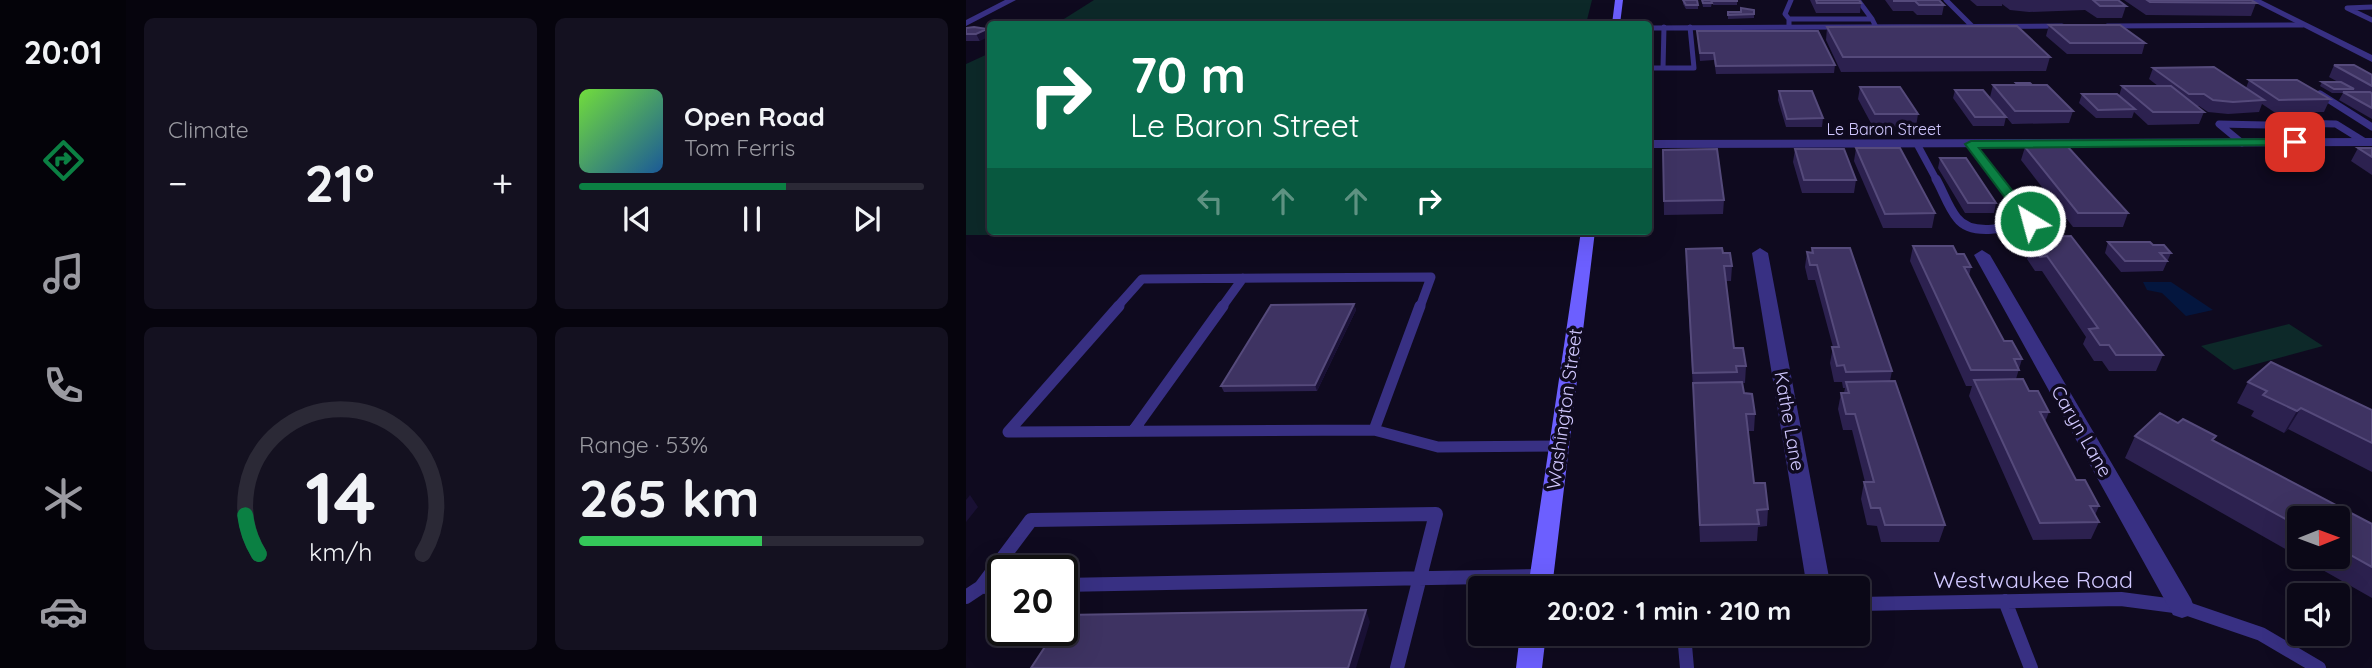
<!DOCTYPE html>
<html lang="en">
<head>
<meta charset="utf-8">
<style>
	:root { --surface:#0b0817; --page:#141120; --text:#f1f3f6; --muted:#9a9aa1; --line:#2b2936; --accent:#0b8043 }
	body { margin:0; font-family:Quicksand,sans-serif; background:var(--page); color:var(--text); height:100vh; display:flex; flex-direction:column; font-size:26px; white-space:nowrap }
	* { box-sizing:border-box; margin:0 }
	p { font-size:23px; color:var(--muted) }
	.icon { flex:none; width:38px; height:38px; fill:none; stroke:currentColor; stroke-width:2; stroke-linecap:round; stroke-linejoin:round }
	.map { position:relative; flex:1; overflow:hidden }
	.details { display:flex; flex-direction:column; gap:18px; padding:18px; background:#06040d; width:840px }
	.details>* { flex:none }
	.top-card { position:absolute; left:21px; top:21px; width:665px; height:214px; border-radius:7px; box-shadow:0 7px 28px #0002,0 0 0 2px var(--line); background:#0b6e4f; color:#fff; overflow:hidden }
	.needle { width:46px; rotate:89deg }
	.controls { position:absolute; left:1321px; top:506px; display:grid; gap:14px }
	.controls a { display:grid; place-items:center; width:63px; height:63px; border-radius:7px; background:var(--surface); box-shadow:0 7px 28px #0002,0 0 0 2px var(--line); font-size:35px }
	.speed { position:absolute; left:21px; top:555px; display:flex; gap:14px; font-size:35px; font-weight:700; text-align:center }
	.speed>* { display:grid; place-content:center; width:91px; height:91px; border-radius:50%; background:var(--surface); box-shadow:0 7px 28px #0002,0 0 0 2px var(--line); line-height:1 }
	.speed .limit { border:4px solid #111; border-radius:10px; background:#fff; color:#111 }
	.pin { position:absolute; display:grid; place-items:center; width:60px; height:60px; color:#fff; margin:-30px; border-radius:14px; box-shadow:0 4px 10px #0006 }
	.me { position:absolute; width:77px; margin:-38px; rotate:323deg; stroke-linejoin:round; filter:drop-shadow(0 0 5px #0008) }
	.turn { display:flex; align-items:center; gap:24px; height:147px; padding:0 28px; font-size:32px }
	.turn .icon { width:91px; height:91px; stroke-width:2.5 }
	.turn b { display:block; font-size:49px; line-height:60px }
	.lanes { display:flex; align-items:center; height:66px; padding:0 28px; background:#0003; justify-content:center; gap:35px; direction:ltr }
	.lanes .off { opacity:.35 }
	.big { font-size:52px; font-weight:700; line-height:1.1 }
	.details .card { flex:1; display:flex; flex-direction:column; justify-content:center; gap:10px; min-width:0; padding:0 24px; border-radius:10px; background:var(--page) }
	.details .dial { align-items:center; gap:0 }
	.dial svg { height:182px; overflow:visible; fill:none; stroke:var(--line); stroke-width:7; stroke-linecap:round; text-anchor:middle }
	.dial text { fill:var(--text); stroke:none }
	.song { display:flex; align-items:center; gap:21px }
	.cover { width:84px; height:84px; border-radius:10px; background:linear-gradient(135deg,hsl(100 70% 55%),hsl(210 70% 35%)) }
	.played { height:7px; border-radius:4px; background:linear-gradient(90deg,var(--accent) 60%,var(--line) 60%) }
	.keys { display:flex; justify-content:space-around; direction:ltr }
	.heat { display:flex; justify-content:space-between; align-items:center; font-size:38px; direction:ltr }
	.charge { height:10px; border-radius:5px; background:linear-gradient(90deg,#34c759 53%,var(--line) 0) }
	.details .tiles { flex:1; display:grid; gap:18px; grid-template-columns:repeat(2,1fr) }
	.trip { position:absolute; left:502px; top:576px; width:402px; height:70px; border-radius:7px; background:var(--surface); box-shadow:0 7px 28px #0002,0 0 0 2px var(--line); font-weight:700; line-height:70px; text-align:center }
	main { display:flex; flex:1; min-height:0 }
	.menu { display:flex; flex-direction:column; width:126px; justify-content:space-around; align-items:center; background:#040309; color:var(--muted) }
	.menu .icon { width:49px; height:49px }
	.menu .selected { color:var(--accent) }
	.menu b { font-size:32px; color:var(--text) }
	.map>svg:first-child { display:block }
</style>
</head>
<body>
<main>
<nav class="menu">
<b>20:01</b>
<svg class="icon selected" aria-label="directions" viewBox="0 0 24 24"><path d="M12 3l9 9-9 9-9-9zM9 14v-3h6M13 9l2 2-2 2"/></svg>
<svg class="icon" aria-label="music" viewBox="0 0 24 24"><path d="M9 18V5l10-2v13"/><circle cx="6" cy="18" r="3"/><circle cx="16" cy="16" r="3"/></svg>
<svg class="icon" aria-label="phone" viewBox="0 0 24 24"><path d="M5 4h4l2 5-3 2q2 4 5 5l2-3 5 2v4C11 20 4 13 5 4z"/></svg>
<svg class="icon" aria-label="climate" viewBox="0 0 24 24"><path d="M12 3v18M4 7l16 10M4 17L20 7"/></svg>
<svg class="icon" aria-label="car" viewBox="0 0 24 24"><path d="M5 17H2v-5l4-1 3-4h7l3 4 3 1v5h-3M9 17h6M6 11h13"/><circle cx="7" cy="17" r="2"/><circle cx="17" cy="17" r="2"/></svg>
</nav>
<section class="details">
<div class="tiles">
<div class="card"><p>Climate</p>
<div class="heat"><a>−</a><b class="big">21°</b><a>+</a></div>
</div>
<div class="card">
<div class="song"><i class="cover"></i><div><b>Open Road</b><p>Tom Ferris</p></div></div>
<div class="played"></div>
<div class="keys"><svg class="icon" aria-label="previous" viewBox="0 0 24 24"><path d="M18 5L8 12l10 7zM5 5v14"/></svg><svg class="icon" aria-label="pause" viewBox="0 0 24 24"><path d="M8 5v14M16 5v14"/></svg><svg class="icon" aria-label="next" viewBox="0 0 24 24"><path d="M6 5l10 7-10 7zM19 5v14"/></svg></div>
</div>
<div class="card dial"><svg viewBox="0 0 100 80">
<path d="M14 69A42 42 0 1 1 86 69"/>
<path d="M14 69A42 42 0 0 1 8 52" stroke="#0b8043"/>
<text x="50" y="56" font-size="32" font-weight="700">14</text>
<text x="50" y="72" font-size="11">km/h</text>
</svg></div>
<div class="card"><p>Range · 53%</p><b class="big">265 km</b><div class="charge"></div></div>
</div>
</section>
<div class="map">
<svg width="1406" height="668" viewBox="0 0 1406 668">
	<rect width="100%" height="100%" fill="#0f0a1f"/>
	<path fill="#0d2929" d="M128,0H626L620,24H90Z
		M24,53V231H569L568,236L0,235V64Z
		M1323,324L1357,346L1268,370L1235,346Z"/>
	<path fill="#04163e" d="M1177,282H1205L1247,310L1220,316L1196,293L1181,290Z"/>
	<g fill="none" stroke-linecap="round" stroke-linejoin="round">
		<path stroke="#383083" stroke-width="5" d="M892,0L906,19
			M980,0L1006,26
			M1406,7L1381,8L1406,20
			M823,19L819,14L825,0
			M1141,26L1337,25
			M823,27V19H906L910,27
			M682,28L1096,26
			M682,68H728L724,27
			M697,68L698,27"/>
		<path stroke="#383083" stroke-width="7" d="M1354,94L1406,127
			M1316,133L1321,130V123L1370,124L1399,142
			M1276,143L1253,124L1300,125L1329,142
			M951,144L971,181
			M1005,144L1033,181"/>
		<path stroke="#383083" stroke-width="9" d="M970,179C977,191 982,207 991,218C1006,238 1044,227 1064,221L1032,179
			M151,307L176,279L465,277L454,307
			M256,307L277,278"/>
		<path stroke="#383083" stroke-width="11" d="M153,306L42,432L408,430
			M408,430L472,447L593,446
			M408,430L454,306
			M167,431L257,306"/>
		<path stroke="#383083" stroke-width="14" d="M96,585L575,576
			M37,586L15,587L65,520L470,514L431,668
			M0,597L15,587
			M1039,601L1065,668
			M892,604L1155,599L1216,607L1295,634L1353,668
			M718,634L721,668"/>
		<path fill="#383083" fill-rule="evenodd" d="M39,0H50L0,26V20Z
			M1284,0H1295L1406,55V62Z
			M1406,138V146L682,148V140Z
			M794,248L802,253L865,588H841L786,253Z
			M1016,250L1024,255L1225,599L1228,607L1225,615L1216,618L1207,615L1008,255Z"/>
		<path fill="#6c5fff" fill-rule="evenodd" d="M649,0H657L654,24H646Z
			M615,231H629L586,588H562Z
			M554,634H580L576,668H550Z"/>
	</g>
	<path fill="#2c214f" fill-rule="evenodd" d="M717,0L732,5V9H720L717,4Z
		M746,0H771V5H747Z
		M844,0H893L895,3L894,13H850Z
		M919,0H973L978,5L976,15H951L947,11H927Z
		M1004,0H1152L1160,6L1156,18H1131L1119,10L1063,12L1044,10L1036,4V6H1011Z
		M1158,0H1285L1290,3L1285,16L1180,15Z
		M736,2L746,3L745,7H737Z
		M788,10V18L762,19V12H775Z
		M1083,25L1179,43L1176,54H1101L1080,36Z
		M8,27L14,41H0V28Z
		M861,27L1084,57L1080,71L875,72L860,40Z
		M731,31L869,65L868,73L750,74L748,60L734,61Z
		M1368,65L1406,75V119L1373,100L1377,93H1366L1354,86L1356,82H1372L1363,77Z
		M1187,68L1280,88L1283,80L1364,99L1358,112H1308L1296,104L1293,112L1262,114L1242,112L1233,106H1231L1238,112L1233,124L1182,125L1168,112L1166,118H1130L1113,103L1116,94L1153,96L1156,86H1192L1183,79Z
		M1050,83L1066,85L1107,111L1103,123L1046,124L1024,97L1027,85H1049Z
		M894,87L952,114L950,127H907L892,99Z
		M989,90L1040,117L1038,126H1007L987,98Z
		M813,91L857,118L856,127H820L812,100Z
		M1059,147L1162,213L1157,227H1107L1055,160Z
		M890,148L969,213L966,228H917L888,161Z
		M1392,148H1406V175L1385,161Z
		M829,149L890,180L888,193H836L827,162Z
		M697,150L758,200L757,214L698,215Z
		M974,158L1030,203L1028,213H999L972,168Z
		M1067,237L1197,355L1190,371H1143L1136,361H1128L1117,344L1120,337L1076,271H1069L1061,259Z
		M1142,242L1187,245L1205,253L1197,271L1155,272L1139,253Z
		M947,246L991,254L1005,267L1003,276L1038,341L1056,359L1050,379L1083,412L1079,422L1110,480L1133,506L1129,515L1133,522L1125,539L1067,540L1003,396L1006,386H1000L944,261Z
		M846,248L926,371L924,381L979,525L973,542H915L911,526L901,525L895,499L898,482H899L886,430H877L872,409L875,393H878L879,388H877L876,382H868L864,363L867,347L849,280H842L839,267L841,252L845,253Z
		M720,249L757,253L766,266L765,281H760L768,348L780,366L779,383H776L778,393L789,414L788,431H782L788,483L802,509L801,526L792,527L791,541L734,542L727,389L720,264Z
		M388,304L390,310L351,391L258,392L255,386Z
		M1282,382L1406,410V472L1322,429L1318,433L1285,416L1288,411L1271,403Z
		M1169,436L1248,441L1406,524V598L1159,458ZM1334,518H1372V556H1334Z"/>
	<path fill="#191034" d="M21,29L24,36L14,41L10,34Z
		M388,304L390,310L351,391L349,385Z
		M1335,408L1322,429L1318,433L1331,411Z
		M4,495L12,507L0,522V500Z
		M400,610L404,622L390,668H382Z"/>
	<path fill="#3e3362" stroke="#554a7b" stroke-width="2" d="M717,0H731L732,5H720Z
		M736,0H745L746,3H737Z
		M747,0H771V1H747Z
		M850,0H893L895,3H851Z
		M928,0H973L978,5H953L949,1H928Z
		M1127,0H1152L1160,6H1134Z
		M1181,0H1285L1290,3L1184,2Z
		M775,8L788,10V14L762,15V12H775Z
		M1083,25H1154L1179,43H1104Z
		M1051,26L1084,57H877L861,27Z
		M8,27L21,29L10,34H0V28Z
		M731,31H852L869,65L750,66L748,53H734Z
		M1368,65H1388L1406,75V86Z
		M1248,67L1298,100L1267,102L1247,100L1238,94H1223L1187,68Z
		M1283,80H1331L1364,99L1313,100Z
		M1356,82H1375L1388,89H1368Z
		M1050,83H1064L1066,85H1052Z
		M1027,85H1081L1107,111H1049Z
		M1156,86H1205L1238,112H1187Z
		M894,87H934L952,114H909Z
		M989,90H1017L1040,117H1009Z
		M813,91H846L857,118L821,119Z
		M1377,92H1404L1406,93V108Z
		M1116,94H1151L1169,109L1132,110Z
		M1059,147H1102L1162,213H1112Z
		M890,148H934L969,213L919,214Z
		M1392,148H1406V157Z
		M751,149L758,200L698,201L697,150Z
		M829,149H878L890,180H838Z
		M974,158H1000L1030,203H1002Z
		M1105,236L1197,355H1150L1143,345H1134L1123,329L1132,328L1081,256L1074,257L1065,244H1072L1067,237Z
		M1142,242H1184L1187,245H1198L1205,253H1194L1201,261H1159Z
		M947,246H987L991,254H998L1005,267H998L1038,341H1046L1056,359H1048L1053,370H1005Z
		M756,248L757,253H764L766,266H758L768,348H777L780,366H770L771,372L727,373L720,249Z
		M846,248H884L926,371L880,372L878,365L871,366L866,347H873L851,265H844L841,252L847,253Z
		M388,304L349,385L255,386L305,305Z
		M1305,362L1406,410V443L1335,408L1331,411L1297,395L1301,391L1282,382Z
		M1057,379L1063,391H1072L1083,412H1074L1110,480H1119L1133,506H1124L1133,522L1074,523L1008,380Z
		M929,381L979,525H919L914,508H905L898,482H908L889,414H880L875,393H883L880,382Z
		M776,382L778,393L786,394L789,414H780L788,483H799L802,509L791,510L793,524L734,525L727,383Z
		M1194,413L1212,423L1217,419L1250,436L1246,440L1406,524V567L1372,548V518H1334V527L1169,436Z
		M400,610L382,668H65L90,630H96V620L99,615Z"/>
	<path fill="#0b8043" stroke="#07532c" stroke-width="2" d="M1329,139L1333,140V145L1013,148L1070,221L1064,225L1059,224L999,144L1005,141Z"/>
	<g text-anchor="middle" stroke-width="7" stroke-linejoin="round" paint-order="stroke">
		<g font-size="16" fill="#d1c8ff" stroke="#0f0a1f">
			<text x="918" y="135">Le Baron Street</text>
		</g>
		<g font-size="19" fill="#d1c8ff" stroke="#0f0a1f">
			<text transform="translate(598 409) rotate(-82)" y="7">Washington Street</text>
			<text transform="translate(824 421) rotate(80)" y="7">Kathe Lane</text>
			<text transform="translate(1116 431) rotate(60)" y="7">Caryn Lane</text>
		</g>
		<g font-size="23" fill="#d1c8ff" stroke="#0f0a1f">
			<text x="1067" y="588">Westwaukee Road</text>
		</g>
	</g>
</svg>
<div class="controls">
<a><svg class="needle" viewBox="-14 -14 28 28"><path d="M0-13l5 13h-10z" fill="#e53935"/><path d="M0 13l5-13h-10z" fill="#9a9aa1"/></svg></a>
<a><svg class="icon" aria-label="sound" viewBox="0 0 24 24"><path d="M4 9h4l5-4v14l-5-4H4zM17 9q2 3 0 6"/></svg></a>
</div>
<div class="speed"><div class="limit">20</div></div>
<div class="pin" style="left:1329px;top:142px;background:#d93025"><svg class="icon" aria-label="arrive" viewBox="0 0 24 24"><path d="M6 21V4h12l-3 4 3 4H6"/></svg></div>
<svg class="me" style="left:1064px;top:221px" viewBox="-20 -20 40 40"><circle r="17" fill="#0b8043" stroke="#fff" stroke-width="3"/><path d="M0-11L8 9 0 5-8 9z" fill="#fff"/></svg>
<div class="trip">20:02 · 1 min · 210 m</div>
<div class="top-card">
<div class="turn"><svg class="icon" aria-label="right" viewBox="0 0 24 24"><path d="M7 20v-9h11M14 6l5 5-5 5"/></svg><div><b>70 m</b>Le Baron Street</div></div>
<div class="lanes"><svg class="icon off" aria-label="left" viewBox="0 0 24 24"><path d="M17 20v-9H6M10 6l-5 5 5 5"/></svg><svg class="icon off" aria-label="ahead" viewBox="0 0 24 24"><path d="M12 20V5M6 11l6-6 6 6"/></svg><svg class="icon off" aria-label="ahead" viewBox="0 0 24 24"><path d="M12 20V5M6 11l6-6 6 6"/></svg><svg class="icon" aria-label="right" viewBox="0 0 24 24"><path d="M7 20v-9h11M14 6l5 5-5 5"/></svg></div>
</div>
</div>
</main>
</body>
</html>
